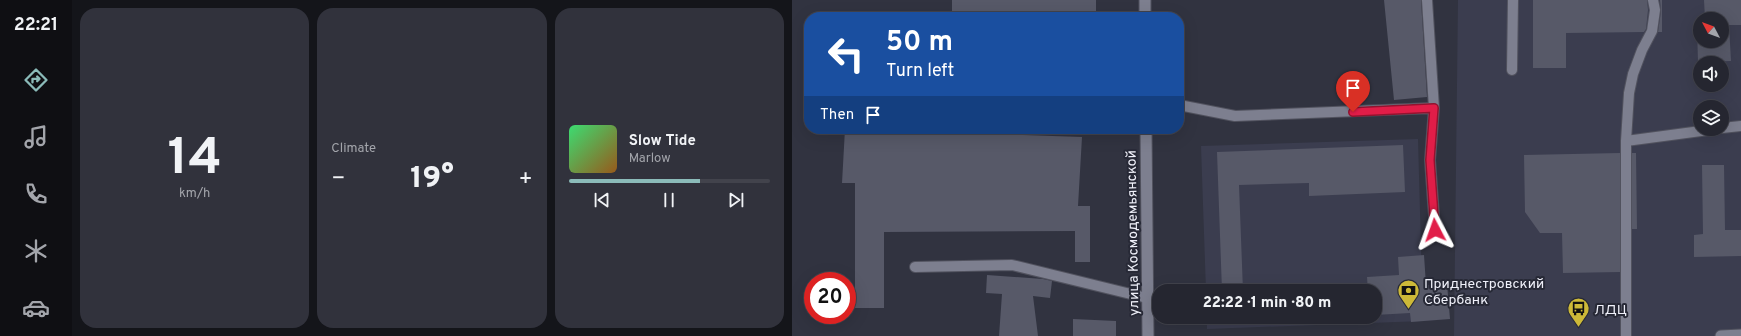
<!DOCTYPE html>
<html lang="en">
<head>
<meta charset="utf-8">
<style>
	:root { --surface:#252630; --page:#31323c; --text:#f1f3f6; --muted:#a3a5ab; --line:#42434c; --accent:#8bbbb9 }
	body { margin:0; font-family:Overpass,sans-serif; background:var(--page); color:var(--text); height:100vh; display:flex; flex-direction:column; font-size:15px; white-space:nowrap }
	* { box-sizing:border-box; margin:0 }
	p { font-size:13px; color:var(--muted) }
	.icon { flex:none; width:22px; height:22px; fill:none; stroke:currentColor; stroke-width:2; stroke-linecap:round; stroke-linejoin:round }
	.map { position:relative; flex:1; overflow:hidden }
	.drawer { display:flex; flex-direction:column; gap:8px; padding:8px; background:#14151a; width:720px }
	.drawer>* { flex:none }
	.guide { position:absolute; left:12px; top:12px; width:380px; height:122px; border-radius:16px; box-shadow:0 4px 16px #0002,0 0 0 1px var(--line); background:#1a4fa0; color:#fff; overflow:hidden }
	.needle { width:26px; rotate:311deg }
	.buttons { position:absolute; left:901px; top:12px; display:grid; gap:8px }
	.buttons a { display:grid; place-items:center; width:36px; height:36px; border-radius:50%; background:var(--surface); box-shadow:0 4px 16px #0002,0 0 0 1px var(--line); font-size:20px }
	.speed { position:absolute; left:12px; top:272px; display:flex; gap:8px; font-size:20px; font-weight:700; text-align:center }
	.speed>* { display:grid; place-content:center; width:52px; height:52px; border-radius:50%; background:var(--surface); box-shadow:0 4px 16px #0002,0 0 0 1px var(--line); line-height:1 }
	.speed .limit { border:6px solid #d22; background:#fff; color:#111 }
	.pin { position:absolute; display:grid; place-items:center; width:34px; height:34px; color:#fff; margin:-41px -17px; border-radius:50% 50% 50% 0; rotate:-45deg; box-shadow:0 0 4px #0007 }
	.pin .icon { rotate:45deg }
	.me { position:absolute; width:44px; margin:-22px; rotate:356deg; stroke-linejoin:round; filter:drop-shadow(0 0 3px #0008) }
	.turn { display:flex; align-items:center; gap:14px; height:84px; padding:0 16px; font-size:18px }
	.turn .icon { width:52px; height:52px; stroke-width:2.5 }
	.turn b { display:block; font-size:28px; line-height:34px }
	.then { display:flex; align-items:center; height:38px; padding:0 16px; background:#0003; gap:8px; font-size:15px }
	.big { font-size:30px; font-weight:800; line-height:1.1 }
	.drawer .widget { flex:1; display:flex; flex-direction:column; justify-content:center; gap:6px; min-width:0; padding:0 14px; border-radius:16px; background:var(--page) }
	.drawer .dial { align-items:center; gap:0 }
	.dial b { font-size:52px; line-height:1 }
	.song { display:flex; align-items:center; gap:12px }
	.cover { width:48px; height:48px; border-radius:6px; background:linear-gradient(135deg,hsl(140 70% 55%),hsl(30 70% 35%)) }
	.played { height:4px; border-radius:2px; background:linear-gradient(90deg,var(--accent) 65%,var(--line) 65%) }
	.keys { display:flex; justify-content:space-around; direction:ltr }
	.heat { display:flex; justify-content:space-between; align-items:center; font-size:22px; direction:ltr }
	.drawer .tiles { flex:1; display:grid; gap:8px; grid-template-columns:repeat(3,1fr) }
	.trip { position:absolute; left:360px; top:284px; width:230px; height:40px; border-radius:16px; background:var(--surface); box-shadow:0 4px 16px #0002,0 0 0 1px var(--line); font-weight:800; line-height:40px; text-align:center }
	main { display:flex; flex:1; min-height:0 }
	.dock { display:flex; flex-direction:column; width:72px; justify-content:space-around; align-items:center; background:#0f0f13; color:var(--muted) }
	.dock .icon { width:28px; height:28px }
	.dock .active { color:var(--accent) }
	.dock b { font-size:18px; color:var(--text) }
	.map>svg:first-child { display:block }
</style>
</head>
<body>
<main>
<nav class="dock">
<b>22:21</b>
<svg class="icon active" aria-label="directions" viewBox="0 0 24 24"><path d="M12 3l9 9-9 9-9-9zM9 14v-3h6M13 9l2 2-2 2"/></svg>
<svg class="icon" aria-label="music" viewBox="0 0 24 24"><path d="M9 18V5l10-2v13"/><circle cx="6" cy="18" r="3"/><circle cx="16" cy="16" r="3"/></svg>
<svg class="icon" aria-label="phone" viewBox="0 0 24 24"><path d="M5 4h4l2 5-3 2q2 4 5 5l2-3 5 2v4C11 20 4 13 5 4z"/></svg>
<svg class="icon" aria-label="climate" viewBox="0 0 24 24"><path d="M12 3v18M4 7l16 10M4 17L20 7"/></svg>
<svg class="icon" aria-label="car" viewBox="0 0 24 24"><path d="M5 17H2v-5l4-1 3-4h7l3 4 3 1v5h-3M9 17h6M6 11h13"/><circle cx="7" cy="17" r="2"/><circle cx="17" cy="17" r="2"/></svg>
</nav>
<section class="drawer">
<div class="tiles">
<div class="widget dial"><b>14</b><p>km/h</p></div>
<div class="widget"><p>Climate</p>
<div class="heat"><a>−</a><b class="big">19°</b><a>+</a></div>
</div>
<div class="widget">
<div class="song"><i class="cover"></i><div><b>Slow Tide</b><p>Marlow</p></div></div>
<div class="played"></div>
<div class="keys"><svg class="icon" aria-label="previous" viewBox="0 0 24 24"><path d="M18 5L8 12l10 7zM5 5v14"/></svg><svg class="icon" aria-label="pause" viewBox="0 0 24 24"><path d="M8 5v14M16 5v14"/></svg><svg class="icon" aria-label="next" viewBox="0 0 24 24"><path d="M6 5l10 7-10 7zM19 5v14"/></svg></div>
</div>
</div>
</section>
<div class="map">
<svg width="949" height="336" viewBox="0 0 949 336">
	<rect width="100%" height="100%" fill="#313340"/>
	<path fill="#3b3d4f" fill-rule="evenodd" d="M666,0H949V336H662ZM908,19H930V41H908ZM908,63H930V85H908ZM908,107H930V129H908Z
		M626,139L631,321L415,329V317H583V291H414L409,146Z"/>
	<path fill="#575968" d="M160,0H304V17H160Z
		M592,0H629L635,97L602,100Z
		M741,0H855L856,10L854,29L852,32L774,33V68H741Z
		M868,0H870V32H866L869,11Z
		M912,0H949V25H937L939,61L906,62L905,28H908V41H930V19H913Z
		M53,129L290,137L286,206H298V262H283V231L92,232V308H63V183H50Z
		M611,145L613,192L517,196V183L447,185L451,291H430L425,152Z
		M828,153V272L771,273L770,233H748L733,212L732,155Z
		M840,153H844L845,229H840Z
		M910,165H932L933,230H949V256L902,257V235L911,234Z
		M632,255L634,285L655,284L658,319L619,322L618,313L583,315V291H576L575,277L607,275L606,257Z
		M195,275L251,279L260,281L258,298L241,296L246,336H207L210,294L194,293Z
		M431,317H452V320H431Z
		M281,319L324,321V336H281Z"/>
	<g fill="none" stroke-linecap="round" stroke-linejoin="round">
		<defs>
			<path id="service" d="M635,0L642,108L638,160L643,230
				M720,70L721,0
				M387,105L443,116L642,108
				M930,128L949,126
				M834,141L924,129
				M123,267L220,265L355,298
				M834,336V141L837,93L841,74L850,50L860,31L863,10L861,0"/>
			<path id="minor" d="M353,0V17
				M354,129L356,336
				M929,336L949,335"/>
		</defs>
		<use href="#service" stroke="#51525e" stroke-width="12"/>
		<use href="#minor" stroke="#51525e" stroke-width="13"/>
		<use href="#service" stroke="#7d7f8f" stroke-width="10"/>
		<use href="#minor" stroke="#7d7f8f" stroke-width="11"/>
	</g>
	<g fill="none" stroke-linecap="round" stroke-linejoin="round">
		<defs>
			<path id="route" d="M561,112L642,108L638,160L643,230"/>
		</defs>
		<use href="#route" stroke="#92132f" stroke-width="10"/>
		<use href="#route" stroke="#e11d48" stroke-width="7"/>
	</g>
	<defs>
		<symbol id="bank-pin" viewBox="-11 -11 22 30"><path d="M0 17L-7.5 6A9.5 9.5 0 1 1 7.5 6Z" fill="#cdb938" stroke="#272936"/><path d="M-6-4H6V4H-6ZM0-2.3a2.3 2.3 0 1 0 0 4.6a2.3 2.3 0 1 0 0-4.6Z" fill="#111"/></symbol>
		<symbol id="bus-pin" viewBox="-11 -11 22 30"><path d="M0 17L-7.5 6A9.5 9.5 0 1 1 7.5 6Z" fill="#cdb938" stroke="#272936"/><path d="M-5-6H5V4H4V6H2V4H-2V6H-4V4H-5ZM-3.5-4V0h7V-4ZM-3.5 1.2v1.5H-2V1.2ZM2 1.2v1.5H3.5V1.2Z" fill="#111"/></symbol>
	</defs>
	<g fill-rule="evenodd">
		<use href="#bank-pin" x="604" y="278" width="25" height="34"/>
		<use href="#bus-pin" x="774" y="296" width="25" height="34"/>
	</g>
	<g text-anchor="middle" stroke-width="4" stroke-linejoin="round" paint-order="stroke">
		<g font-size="14" fill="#eff0f9" stroke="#272936">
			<text transform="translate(340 233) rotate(-91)" y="5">улица Космодемьянской</text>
		</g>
		<g font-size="14" fill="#eff0f9" stroke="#272936" text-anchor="start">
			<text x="632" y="288">Приднестровский<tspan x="632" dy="16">Сбербанк</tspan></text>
			<text x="802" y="314">ЛДЦ</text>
		</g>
	</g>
</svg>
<div class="buttons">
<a><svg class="needle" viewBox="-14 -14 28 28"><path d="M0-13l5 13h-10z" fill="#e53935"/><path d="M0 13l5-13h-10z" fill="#a3a5ab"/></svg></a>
<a><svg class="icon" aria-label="sound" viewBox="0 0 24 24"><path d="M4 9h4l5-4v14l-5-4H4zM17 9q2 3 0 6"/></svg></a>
<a><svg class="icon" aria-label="layers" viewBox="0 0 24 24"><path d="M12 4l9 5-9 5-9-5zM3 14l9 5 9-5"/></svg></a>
</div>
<div class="speed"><div class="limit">20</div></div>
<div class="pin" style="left:561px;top:112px;background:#d93025"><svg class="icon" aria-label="arrive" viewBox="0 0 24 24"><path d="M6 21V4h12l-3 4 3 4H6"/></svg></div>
<svg class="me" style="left:643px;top:230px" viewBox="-20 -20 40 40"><path d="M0-17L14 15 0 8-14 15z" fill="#e11d48" stroke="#fff" stroke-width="4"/></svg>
<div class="trip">22:22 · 1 min · 80 m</div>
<div class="guide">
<div class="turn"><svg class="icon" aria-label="left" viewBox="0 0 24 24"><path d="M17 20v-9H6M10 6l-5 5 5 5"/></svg><div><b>50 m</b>Turn left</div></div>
<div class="then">Then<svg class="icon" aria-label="arrive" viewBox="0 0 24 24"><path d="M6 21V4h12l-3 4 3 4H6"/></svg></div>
</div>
</div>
</main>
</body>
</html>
